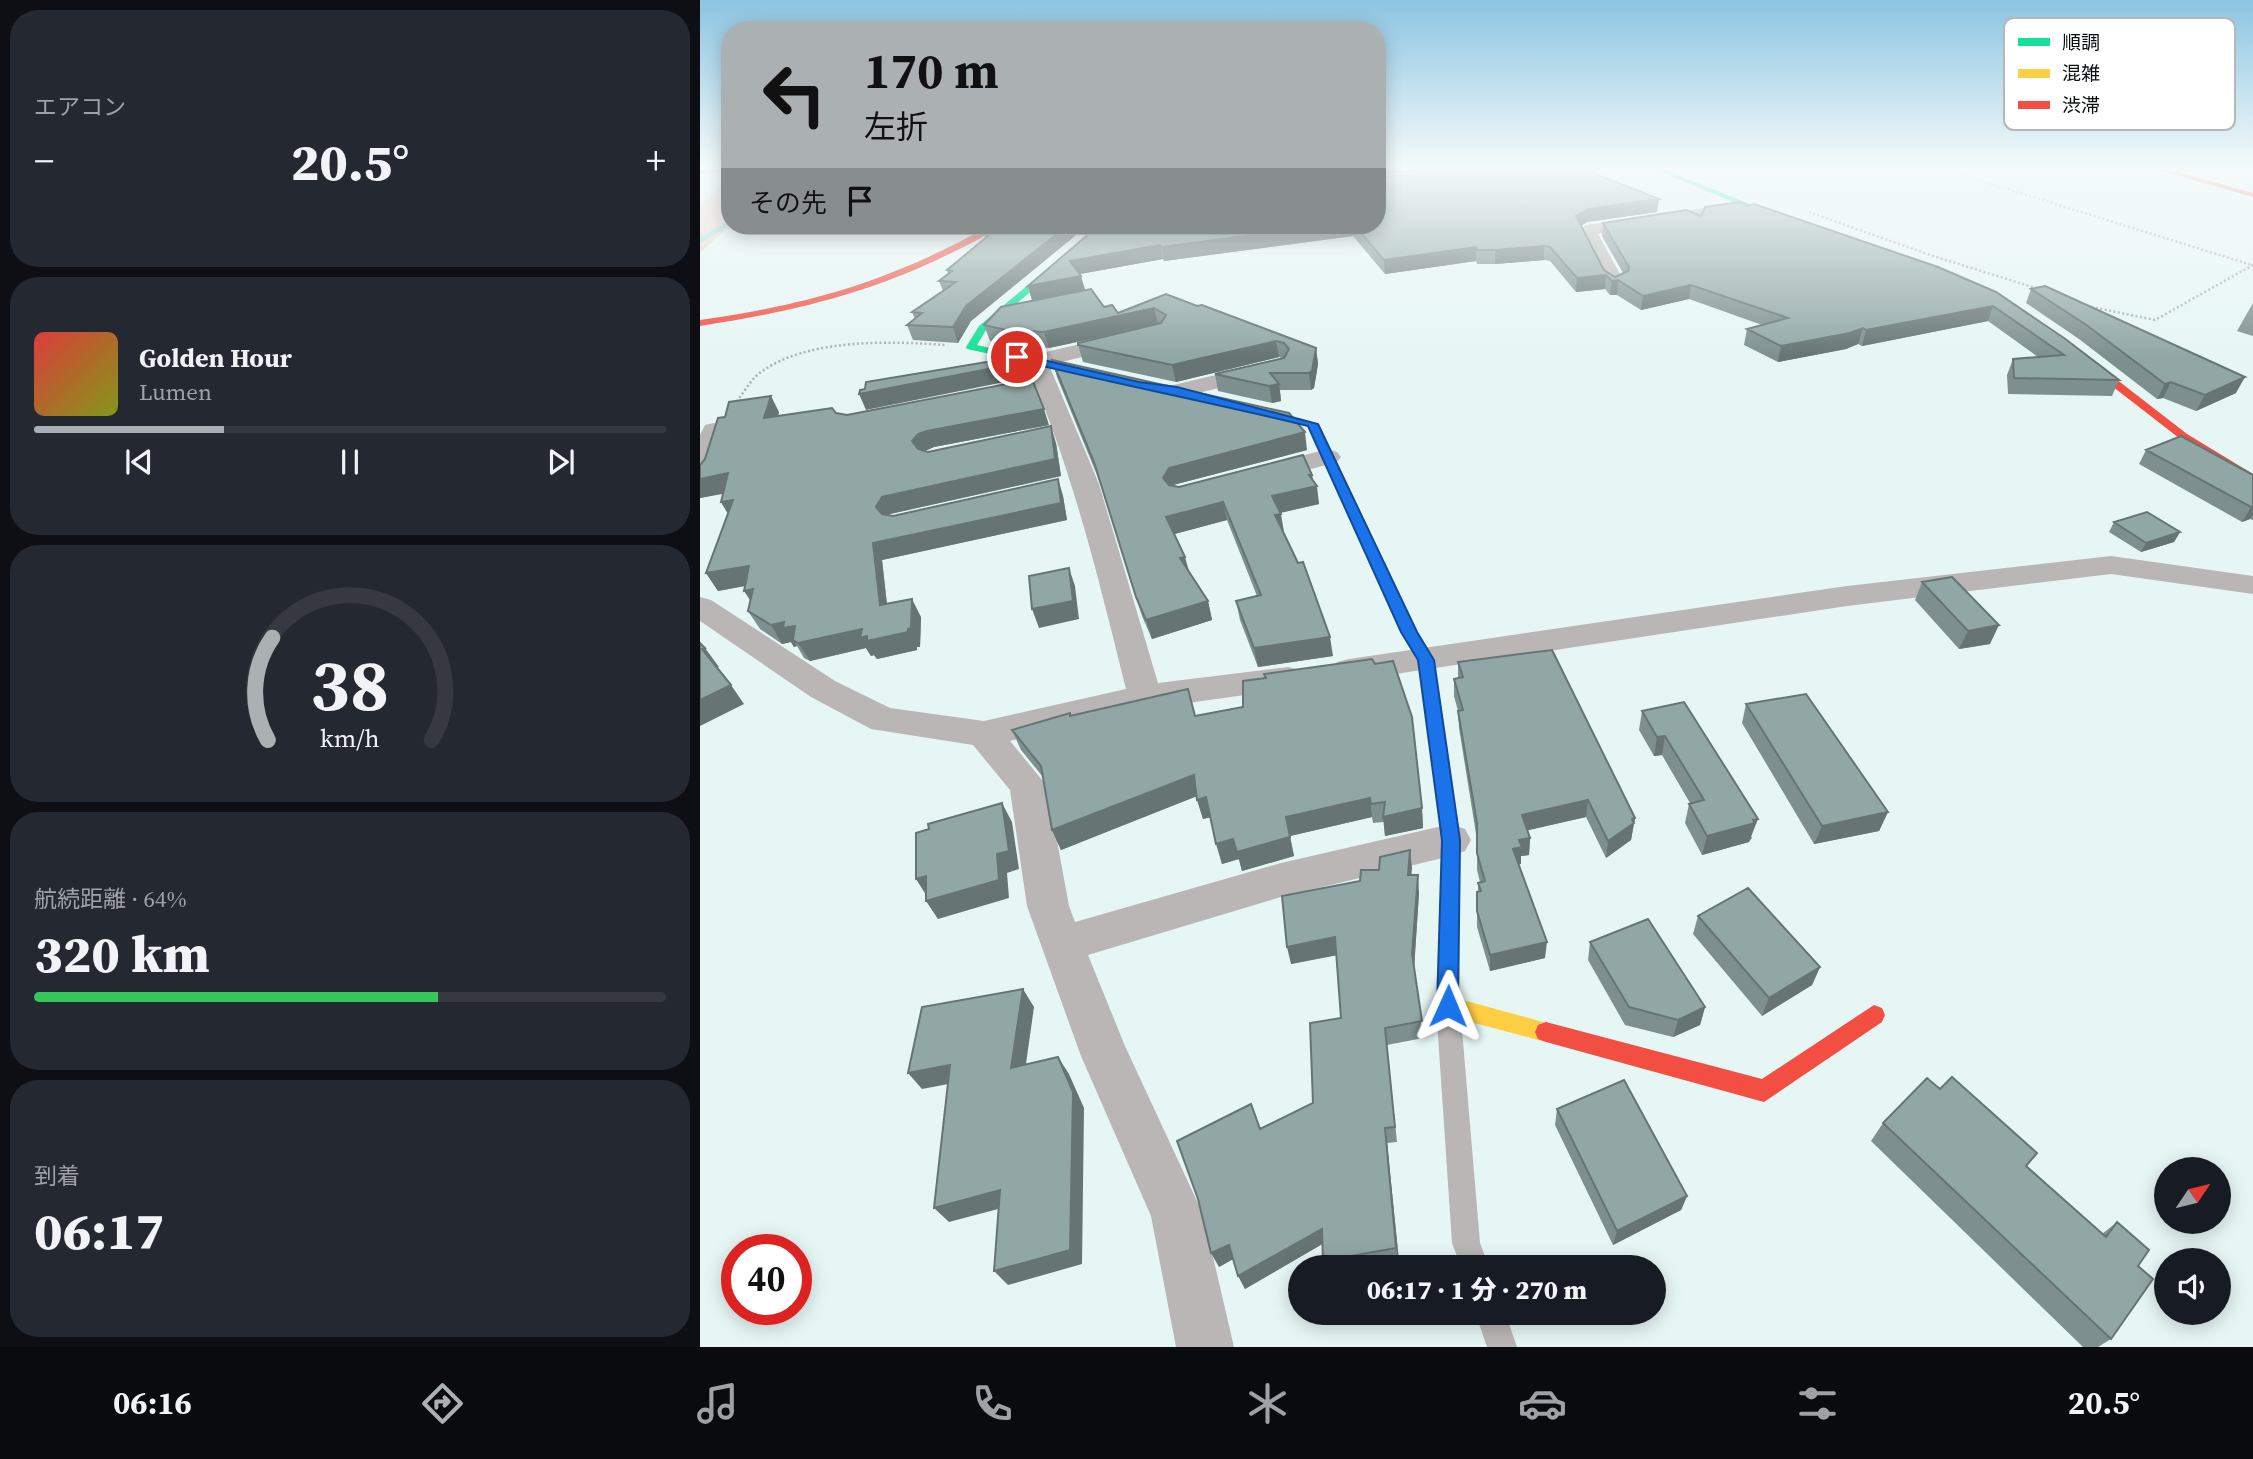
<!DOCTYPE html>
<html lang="ja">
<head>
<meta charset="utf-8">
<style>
	:root { --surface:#171b24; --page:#242831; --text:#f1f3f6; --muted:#9ea1a6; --line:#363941; --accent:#abb1b2 }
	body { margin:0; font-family:"Source Serif 4","Noto Sans JP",serif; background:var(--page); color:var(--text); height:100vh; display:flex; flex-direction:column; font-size:26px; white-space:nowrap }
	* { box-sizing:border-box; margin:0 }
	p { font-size:23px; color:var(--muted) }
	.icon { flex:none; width:38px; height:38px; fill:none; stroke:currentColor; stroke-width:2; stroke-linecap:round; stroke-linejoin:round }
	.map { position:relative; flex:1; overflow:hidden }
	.drawer { display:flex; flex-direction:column; gap:10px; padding:10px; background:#0d0f14; width:700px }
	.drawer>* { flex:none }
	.guide { position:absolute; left:21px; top:21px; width:665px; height:214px; border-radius:28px; box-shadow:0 4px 18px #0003; background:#abb1b2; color:#111; overflow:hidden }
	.needle { width:46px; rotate:55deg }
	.tools { position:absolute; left:1454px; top:1157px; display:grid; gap:14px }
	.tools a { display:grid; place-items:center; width:77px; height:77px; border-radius:50%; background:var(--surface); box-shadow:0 4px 18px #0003; font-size:35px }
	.speed { position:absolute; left:21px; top:1234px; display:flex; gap:14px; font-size:35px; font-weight:700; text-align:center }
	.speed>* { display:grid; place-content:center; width:91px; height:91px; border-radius:50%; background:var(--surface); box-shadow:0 4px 18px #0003; line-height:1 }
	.speed .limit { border:10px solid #d22; background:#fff; color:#111 }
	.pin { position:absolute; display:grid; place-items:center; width:60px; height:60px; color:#fff; margin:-30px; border:4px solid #fff; border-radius:50%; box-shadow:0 2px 7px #0007 }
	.me { position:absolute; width:77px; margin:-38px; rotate:1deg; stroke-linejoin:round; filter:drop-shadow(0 0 5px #0008) }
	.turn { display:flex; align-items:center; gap:24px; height:147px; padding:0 28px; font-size:32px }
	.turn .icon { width:91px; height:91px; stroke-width:2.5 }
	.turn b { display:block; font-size:49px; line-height:60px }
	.then { display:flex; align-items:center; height:66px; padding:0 28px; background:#0003; gap:14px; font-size:26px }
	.big { font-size:52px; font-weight:800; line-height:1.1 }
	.drawer .widget { flex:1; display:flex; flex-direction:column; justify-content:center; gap:10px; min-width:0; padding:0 24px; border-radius:28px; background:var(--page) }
	.drawer .dial { align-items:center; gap:0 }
	.dial svg { height:182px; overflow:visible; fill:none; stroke:var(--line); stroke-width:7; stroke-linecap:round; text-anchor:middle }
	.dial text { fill:var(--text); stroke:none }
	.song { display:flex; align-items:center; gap:21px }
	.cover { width:84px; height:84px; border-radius:10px; background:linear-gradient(135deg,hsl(0 70% 55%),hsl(70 70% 35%)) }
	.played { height:7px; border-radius:4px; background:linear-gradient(90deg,var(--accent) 30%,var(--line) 30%) }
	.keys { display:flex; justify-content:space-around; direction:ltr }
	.heat { display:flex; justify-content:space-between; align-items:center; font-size:38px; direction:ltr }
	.charge { height:10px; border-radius:5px; background:linear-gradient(90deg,#34c759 64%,var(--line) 0) }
	.trip { position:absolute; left:588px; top:1255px; width:378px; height:70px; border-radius:35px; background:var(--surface); box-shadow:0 4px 18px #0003; font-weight:800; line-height:70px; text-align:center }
	.dock { display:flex; height:112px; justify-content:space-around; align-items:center; background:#090b0e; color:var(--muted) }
	.dock .icon { width:49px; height:49px }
	.dock .current { color:var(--accent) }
	.dock b { font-size:32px; color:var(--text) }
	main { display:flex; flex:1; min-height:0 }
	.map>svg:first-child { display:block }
</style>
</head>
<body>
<main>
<section class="drawer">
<div class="widget"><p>エアコン</p>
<div class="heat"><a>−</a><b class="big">20.5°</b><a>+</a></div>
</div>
<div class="widget">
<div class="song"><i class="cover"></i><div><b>Golden Hour</b><p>Lumen</p></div></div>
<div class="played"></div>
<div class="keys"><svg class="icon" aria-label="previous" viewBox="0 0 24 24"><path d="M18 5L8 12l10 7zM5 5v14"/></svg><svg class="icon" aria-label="pause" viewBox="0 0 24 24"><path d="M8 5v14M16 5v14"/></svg><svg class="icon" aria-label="next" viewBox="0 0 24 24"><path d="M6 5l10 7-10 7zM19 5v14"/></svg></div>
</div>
<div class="widget dial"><svg viewBox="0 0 100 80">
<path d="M14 69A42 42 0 1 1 86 69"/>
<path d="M14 69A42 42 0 0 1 16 24" stroke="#abb1b2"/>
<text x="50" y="56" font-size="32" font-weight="700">38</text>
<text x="50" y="72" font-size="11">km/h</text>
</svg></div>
<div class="widget"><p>航続距離 · 64%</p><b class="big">320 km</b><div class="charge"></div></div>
<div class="widget"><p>到着</p><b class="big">06:17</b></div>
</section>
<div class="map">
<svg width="1553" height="1347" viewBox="0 0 1553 1347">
	<rect width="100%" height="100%" fill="#e6f6f5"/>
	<path fill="#edd3d0" d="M30,178V225L0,253V204Z"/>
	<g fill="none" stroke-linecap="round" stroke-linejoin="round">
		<path stroke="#a2dcda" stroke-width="5" d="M0,240L30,223"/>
		<path stroke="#aeb0af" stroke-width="2.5" stroke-dasharray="2 2.5" stroke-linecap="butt" d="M1239,168L1552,265
			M1032,173L1051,168
			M1109,212L1233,256L1339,289
			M1387,306L1455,320L1553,265
			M34,405C43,394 50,380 61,372C108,338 191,341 246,345"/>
		<path fill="#b9b6b5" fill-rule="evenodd" d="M748,995L756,998L760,1006L780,1243L789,1267H761L752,1243L736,1006L740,998Z
			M775,1312H805L817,1347H787Z"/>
		<path fill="#b9b6b5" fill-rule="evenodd" d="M1046,202L1054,207L1052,210L898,234L925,283L915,289L905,283L878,230L887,225Z
			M403,226H420L426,234L479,226H520L511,231L421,245L415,244Z
			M424,334L432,335L435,340L432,345L349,365L399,484L458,683L588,667L600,670L605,678L600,686L588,689L445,709L310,741L347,786L369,906L375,922L581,863L751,824L765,829L771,840L765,851L751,856L581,897L388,955L425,1046L503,1214L534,1347H476L451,1216L381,1056L327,906L310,790L273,745L171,729L111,697L0,621V597L11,600L135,681L190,708L284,721L426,689C398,577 372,467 325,361L328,356Z
			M558,365L566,367L569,372L566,377L477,398L469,396L465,391L469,386Z
			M14,423L23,425L26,430L13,475L9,481L0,483V435L5,425Z
			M628,449L637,452L641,457L637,462L563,482L554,480L550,474L554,468Z
			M1411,556L1553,576V594L1411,574L1147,606L649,681L637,678L632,670L637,662L649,659L1147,586Z"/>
		<path fill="#16e098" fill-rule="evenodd" d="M951,168H961L1089,220L1082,222Z
			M398,226H407L286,330L277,345L407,375V379L267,349L266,347L279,326Z"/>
		<path fill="#ffcf43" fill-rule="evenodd" d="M741,759L747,761L750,766L760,840L759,999L854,1025L857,1032L854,1039L846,1042L748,1016L740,1013L737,1006L742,840L732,766L735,761Z"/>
		<path fill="#f24e42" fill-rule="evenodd" d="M1451,168H1463L1553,193V197Z
			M289,226H298C284,238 264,247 247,255C168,294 86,313 0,326V320C112,304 190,281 289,226Z
			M1372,351H1380L1487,434L1553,474V483L1479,438L1372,355Z
			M544,405L619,424L717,632L734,660L750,766L747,771H735L732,766L718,660L701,632L608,426L540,410L538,408Z
			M1174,1005L1182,1008L1185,1015L1182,1022L1064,1102L846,1042L838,1039L835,1032L838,1025L846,1022L1062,1079Z"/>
	</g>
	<path fill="#7d908f" d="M1048,206L1238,267L1419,380L1412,396L1308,394L1307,375L1313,359L1338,357L1288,321L1162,346L1158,344L1146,349L1078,362L1044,345L1047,329L1062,325L989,299L941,310L917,295H910L905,289L876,292L850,261L844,260L795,264H777L776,261L685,274L653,236L464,261L463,259L380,274L385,290L332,300L328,286L410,232L418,234L472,226H677L957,212L887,222L881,226L904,270L915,277L923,273L902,236L903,223L1001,216Z
		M287,226H387L271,321L258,343L213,340L207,325L215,319L212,312L243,291L239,281L248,274L247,270L285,238L282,229Z
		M1331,289L1536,393L1496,411L1463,398L1457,399L1379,339L1326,303Z
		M466,294L616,348L618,364L614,388L611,390H580L581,401L572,403L518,391L515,374L582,358L579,357L476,382L383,362L378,345L430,331L349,348L311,346L290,341L284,325L404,307L418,313Z
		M1553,303V336L1537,331Z
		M352,360L607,450L473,485L479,487L612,475L619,504L580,513L583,532L633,656L558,667L540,620L536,601L557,596L527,520L474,534L489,571L508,601L512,620L452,639L442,616L399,480L357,377Z
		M79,412L78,416L136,413L147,415L349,425L234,447L225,451L228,452L356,443L361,476L190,514V515L193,516L358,479L363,496L367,520L182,560L187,604L221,617L220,647H217V650L177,659L174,655L171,656L166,648L110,661L104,658L97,646L94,647L91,642L82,644L60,629L48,611L50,600L45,586L18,591L6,573L28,514L21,502L23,493L0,498V465L5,459Z
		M1446,450L1553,475V520L1550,519L1542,522L1439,464Z
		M1414,522L1480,532L1474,542L1441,552L1409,532Z
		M1222,582L1290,644L1259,649L1215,600Z
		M758,662L935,818L931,840L906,858L886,817L827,830L830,838L829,855L821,856V864H819L845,958L790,971L777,927V892H778V883L780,882L777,870V840L759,728L758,711L754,696V679L758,678Z
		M564,674L722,808L723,828L685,836L684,822L673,823L672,817L590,836L594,856L542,871L539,859L522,864L510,817L503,819L496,796L361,850L352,830L343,777L321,750L312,730L370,716H496L543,707L565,679Z
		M984,702L1052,838L1049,842L1002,855L985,823L989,804L990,803L962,755L954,756L939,730L942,711Z
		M1046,704L1188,812L1179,831L1114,844L1042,723Z
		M710,850L711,875L719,893L714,966L723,1038L687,1045L697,1142L687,1143L699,1261L667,1267H625L623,1261L622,1244L545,1289L533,1259L519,1267L560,1129L613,1103L641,1018L636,955L591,964L660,881L679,870Z
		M998,916L1120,967L1112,985L1062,1016L993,934Z
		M890,942L1005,1007L1000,1025L973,1037L925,1025L888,960Z
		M857,1109L987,1196L981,1210L913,1245L855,1125Z
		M1183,1123L1326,1166L1402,1234L1417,1222L1438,1266L1411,1339L1398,1347H1383L1171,1141Z"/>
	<path fill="#667574" d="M0,168H30V171L0,174Z
		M677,168H750L677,176Z
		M959,199L957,212L887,222L875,229L876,216L888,209Z
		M367,226H387L271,321L258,343L253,327L266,306Z
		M426,226H463L427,231Z
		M626,226H653V236L464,261L461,247Z
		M460,245L463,259L374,275L370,261Z
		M844,246V260L795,264V250Z
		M776,247V261L685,274L684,260Z
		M906,275L905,289L876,292L877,278Z
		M381,276L385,290L332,300L328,286Z
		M918,280L917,295H910L912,281Z
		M991,285L989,299L941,310L943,296Z
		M1293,306L1288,321L1162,346L1166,330Z
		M454,308L458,324L349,348L344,332Z
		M1163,328L1158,344L1146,349L1078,362L1081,346Z
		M576,341L579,357L476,382L472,365Z
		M616,348L618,364L614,388L611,390L609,373Z
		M324,362L329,377L166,410L159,394Z
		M1545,377L1536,393L1496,411L1505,395Z
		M1471,382L1463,398L1457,399L1465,384Z
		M579,384L581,401L572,403L569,386Z
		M71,396L79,412L73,434L64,418Z
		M344,409L349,425L234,447L225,451L219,458L212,441L218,434L227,431Z
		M351,426L356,443L361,476L190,514L185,524L176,507L182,497Z
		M605,432L607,450L473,485L468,495L463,478L469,468Z
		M28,473L39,491L0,498V479Z
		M609,475H612L613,487L617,486L619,504L575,514L572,496Z
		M358,479L363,496L367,520L182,560L189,624L180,605L173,543Z
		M33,500L32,520L21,502Z
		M523,502L527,520L471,535L466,517Z
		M1551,507H1553V515L1550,519L1542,522Z
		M581,514L584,532L575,515Z
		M1480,532L1474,542L1441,552L1446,543Z
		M485,557L490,575L480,558Z
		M49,566L60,583L18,591L6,573Z
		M369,568L375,586L379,619L339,628L332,609Z
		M53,589L56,609L44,591Z
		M212,599L221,617L220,647H217V650L177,659L174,655L171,656L166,648L110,661L98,643L94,641L97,646L94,647L91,642L82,644L71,625L84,622L87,628Z
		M508,601L512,620L452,639L446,620Z
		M1299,625L1290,644L1259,649L1268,631Z
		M630,637L633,656L558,667L554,648Z
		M5,648L19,667L16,668L2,649Z
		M31,685L44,704L0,726V700Z
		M965,736L962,755L954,756L957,737Z
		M494,775L500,795L361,850L352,830Z
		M506,797L512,817L503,819L497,800Z
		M670,798L672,817L590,836L586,817Z
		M888,800L886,817L821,832L822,815Z
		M302,803L312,822L319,869L307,873L309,898L238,919L226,901Z
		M722,808L723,828L685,836L683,817Z
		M1188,812L1179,831L1114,844L1122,826Z
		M935,818L931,840L906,858L908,841L932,819Z
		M1058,819L1049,842L1002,855L1007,836Z
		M590,837L594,856L542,871L537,852Z
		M830,838L829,855L821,856V864L812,865L813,849L819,840Z
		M533,839L539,859L522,864L516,844Z
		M710,850L712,868L710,893L708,875Z
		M718,875L719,893L714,971L712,954Z
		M226,876L228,898L216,879Z
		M635,937L638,955L591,964L587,947Z
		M847,942L845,958L790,971V955Z
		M1120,967L1112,985L1062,1016L1069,998Z
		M323,989L334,1007L323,1085L311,1068Z
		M1005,1007L1000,1025L973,1037L978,1020Z
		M358,1057L369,1074L384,1108L382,1264L308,1285L294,1271Z
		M250,1065L264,1081L222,1089L208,1073Z
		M685,1128L687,1143L699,1261L696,1248Z
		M300,1190L313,1205L249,1222L234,1208Z
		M987,1196L981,1210L913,1245L917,1231Z
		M622,1229L626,1242L545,1289L538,1276Z
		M529,1245L535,1258L519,1267L511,1253Z"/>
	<path fill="#91a7a6" stroke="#667574" stroke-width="2" d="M773,168H881L959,199L888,209L876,216L904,270L915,277L928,271L929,267L903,223L986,210L1001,216L1005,207L1040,202L1048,206L1054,204L1238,267L1296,292L1364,338L1419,380L1314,378L1313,359L1364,355L1293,306L1166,330L1163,328L1150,333L1081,346L1047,329L1088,318L991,285L943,296L918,280L912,281L906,275L877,278L850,247L844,246L795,250H777L776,247L684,260L655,226H677V178Z
		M287,226H367L266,306L253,327L207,325L222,313L212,312L256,282L239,281L252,271L247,270L295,230L282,229Z
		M398,226H405L410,232L418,234L472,226H626L461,247L460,245L370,261L381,276L328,286Z
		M1345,286L1545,377L1505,395L1471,382L1465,384L1385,324L1331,289Z
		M391,289L404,307L412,305L418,313L466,294L497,306L502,305L616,348L612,371L609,373H570L579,384L569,386L515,374L584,358L589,349L584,343L576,341L472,365L378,345V343L461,323L466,315L454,308L344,332L306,330L284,325L301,307Z
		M322,356L324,362L159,394L160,390L165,389L166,382Z
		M352,360L589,413L605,432L469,468L463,478L469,485L479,487L603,455L612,475H609L617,486L572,496L581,514L575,515L598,563L603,562L630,637L554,648L536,601L561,595L523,502L466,517L485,557L480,558L508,601L446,620L436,597L394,462Z
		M332,379L344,409L227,431L218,434L212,441L218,449L228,452L351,426L355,459L182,497L176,507L182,514L193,516L358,479L361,503L173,543L180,605L212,599L211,628L208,629V632L167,641V636L160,638L162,629L98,643L93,640L95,626L83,628L84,622L71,625L48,611L53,589L44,591L49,566L6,573L33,500L21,502L28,473L0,479V465L5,459L18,418L25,417L29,402L71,396L64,418L132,408L136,413L147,415Z
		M1481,436L1553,475V507H1551L1446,450Z
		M1447,512L1480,532L1446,543L1414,522Z
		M369,568L373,601L332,609L329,576Z
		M1252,577L1299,625L1268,631L1222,582Z
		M0,643L5,648L2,649L31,685L0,700Z
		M852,650L935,818L932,819L934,823L908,841L888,800L822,815L830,838L819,840L822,847L813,849L847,942L790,955L777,911V892L781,891L778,883L785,881L777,853V823L758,711L763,710L754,679L763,677L758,662Z
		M672,659L675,664L693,661L712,717L722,808L683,817L685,802L671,804L670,798L586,817L590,837L537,852L533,839L516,844L506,797L497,800L494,775L352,830L341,766L312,730L370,713V716L488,689L495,716L543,707V681L566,678L564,674Z
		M1106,694L1188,812L1122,826L1046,704Z
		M984,702L1058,819L1053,820L1055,823L1007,836L989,804L1004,800L965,736L957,737L942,711Z
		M302,803L309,851L297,854L299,880L226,901V876L216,879V833L229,829L228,824Z
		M710,850L708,875H718L712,954L722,1021L685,1028L695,1127L685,1128L696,1248L623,1261L622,1229L538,1276L529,1245L511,1253L498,1199L477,1141L551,1104L560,1129L613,1103L610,1023L641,1018L635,937L587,947L582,896L660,881L661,870H679L680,857Z
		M1048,888L1120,967L1069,998L998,916Z
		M948,919L1005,1007L978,1020L929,1007L890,942Z
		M323,989L311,1068L358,1057L373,1092L370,1250L294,1271L300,1190L234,1208L250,1065L208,1073L222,1007Z
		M1252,1077L1337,1153L1326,1166L1406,1237L1417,1222L1449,1250L1438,1266L1453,1279L1411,1339L1183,1123L1227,1078L1240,1089Z
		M924,1080L987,1196L917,1231L857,1109Z"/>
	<linearGradient id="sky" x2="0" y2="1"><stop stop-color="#8cc4e2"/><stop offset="0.47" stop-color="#f4fbfa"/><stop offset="1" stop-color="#f4fbfa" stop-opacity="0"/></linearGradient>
	<rect width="1553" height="357" fill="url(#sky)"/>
	<path fill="#1a73e8" stroke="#114b97" stroke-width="2" d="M317,354L439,382L477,387L618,424L717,632L734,660L760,840L758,1006L755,1014L748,1016L740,1014L737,1006L742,840L718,660L701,632L608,426C510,402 411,383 313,359V355Z"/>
	<rect x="1304" y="18" width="231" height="112" rx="10" fill="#fff" stroke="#b5b8b7" stroke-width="2"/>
	<rect x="1318" y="38" width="32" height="8" fill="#16e098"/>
	<rect x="1318" y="69" width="32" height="9" fill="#ffcf43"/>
	<rect x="1318" y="101" width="32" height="8" fill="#f24e42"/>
	<g font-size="19" fill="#071110">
		<text x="1362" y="49">順調</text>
		<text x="1362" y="80">混雑</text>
		<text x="1362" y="112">渋滞</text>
	</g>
</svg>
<div class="tools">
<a><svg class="needle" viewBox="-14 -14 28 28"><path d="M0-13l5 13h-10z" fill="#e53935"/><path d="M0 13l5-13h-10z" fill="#9ea1a6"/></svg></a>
<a><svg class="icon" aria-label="sound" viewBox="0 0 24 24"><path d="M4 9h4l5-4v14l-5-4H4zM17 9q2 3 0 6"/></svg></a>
</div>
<div class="speed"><div class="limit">40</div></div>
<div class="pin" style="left:317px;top:357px;background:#d93025"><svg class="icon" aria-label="arrive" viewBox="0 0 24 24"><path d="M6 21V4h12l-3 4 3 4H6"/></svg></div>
<svg class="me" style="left:748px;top:1006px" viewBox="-20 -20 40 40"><path d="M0-17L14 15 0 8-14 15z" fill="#1a73e8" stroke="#fff" stroke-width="4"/></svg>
<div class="trip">06:17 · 1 分 · 270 m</div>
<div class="guide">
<div class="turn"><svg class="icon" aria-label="left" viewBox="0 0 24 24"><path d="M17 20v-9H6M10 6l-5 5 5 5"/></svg><div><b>170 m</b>左折</div></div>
<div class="then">その先<svg class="icon" aria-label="arrive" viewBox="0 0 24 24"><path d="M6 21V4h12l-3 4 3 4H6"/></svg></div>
</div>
</div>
</main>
<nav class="dock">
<b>06:16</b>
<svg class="icon current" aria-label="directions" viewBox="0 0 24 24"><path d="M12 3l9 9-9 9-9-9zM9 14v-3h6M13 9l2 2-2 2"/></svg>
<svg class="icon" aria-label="music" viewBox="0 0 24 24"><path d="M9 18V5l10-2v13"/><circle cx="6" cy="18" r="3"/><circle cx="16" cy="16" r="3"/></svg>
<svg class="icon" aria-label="phone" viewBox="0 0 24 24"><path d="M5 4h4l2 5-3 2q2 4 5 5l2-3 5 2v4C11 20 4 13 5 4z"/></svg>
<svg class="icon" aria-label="climate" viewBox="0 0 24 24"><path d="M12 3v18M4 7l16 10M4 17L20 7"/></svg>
<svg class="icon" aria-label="car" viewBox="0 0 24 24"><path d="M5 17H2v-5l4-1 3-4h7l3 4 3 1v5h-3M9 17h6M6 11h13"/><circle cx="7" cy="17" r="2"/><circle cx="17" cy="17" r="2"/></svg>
<svg class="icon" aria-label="filters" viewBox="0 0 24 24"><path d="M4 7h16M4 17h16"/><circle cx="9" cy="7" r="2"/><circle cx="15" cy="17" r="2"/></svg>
<b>20.5°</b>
</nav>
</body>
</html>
